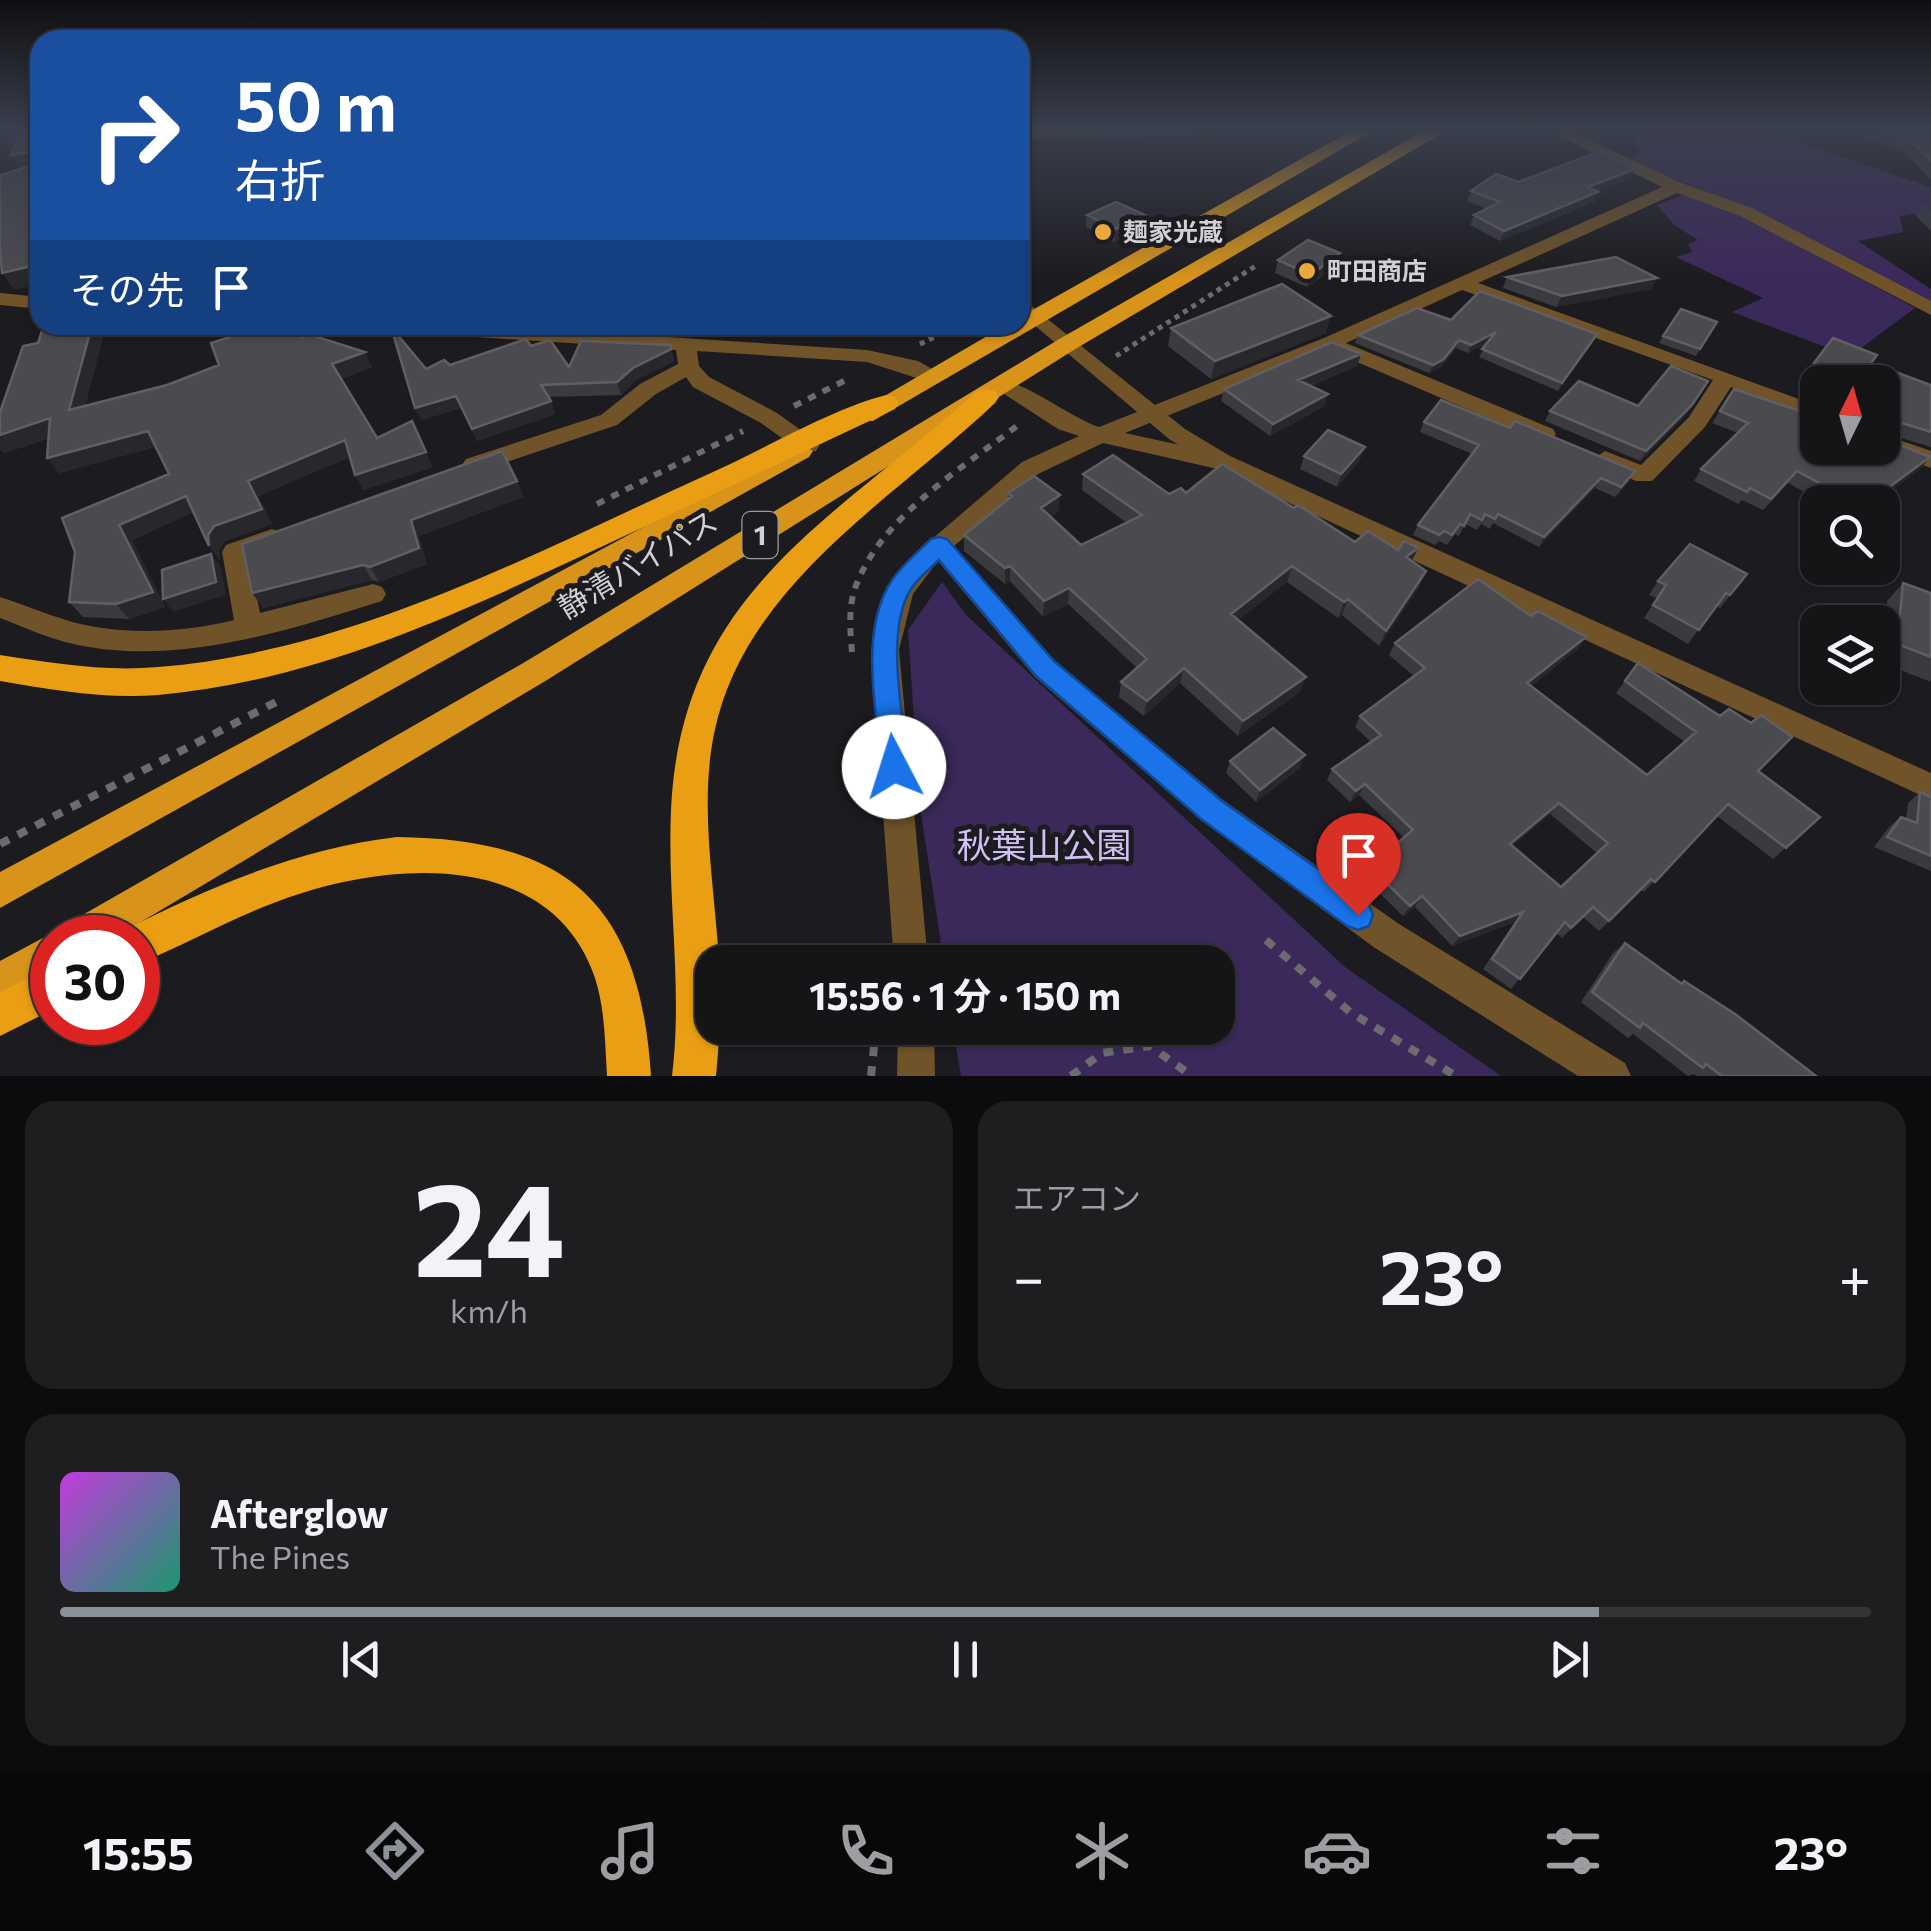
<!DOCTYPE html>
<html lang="ja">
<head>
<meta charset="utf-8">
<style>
	:root { --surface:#151417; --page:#1e1d20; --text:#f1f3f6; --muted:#9d9ea1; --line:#343336; --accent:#8c9099 }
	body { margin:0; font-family:Commissioner,"Noto Sans JP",sans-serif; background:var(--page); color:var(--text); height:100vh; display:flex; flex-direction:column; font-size:38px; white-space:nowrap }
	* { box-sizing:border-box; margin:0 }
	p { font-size:32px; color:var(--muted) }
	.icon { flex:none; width:55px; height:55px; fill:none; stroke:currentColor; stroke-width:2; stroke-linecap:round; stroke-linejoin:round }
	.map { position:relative; height:1076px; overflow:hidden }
	.sheet { display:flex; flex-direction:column; gap:25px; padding:25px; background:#0c0b0d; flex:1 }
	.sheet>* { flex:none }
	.top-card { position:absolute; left:30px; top:30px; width:1000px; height:305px; border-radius:30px; box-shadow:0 2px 8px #0004,0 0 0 2px var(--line); background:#1a4fa0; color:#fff; overflow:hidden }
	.needle { width:65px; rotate:5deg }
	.tools { position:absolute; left:1800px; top:365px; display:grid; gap:20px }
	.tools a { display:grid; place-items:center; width:100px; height:100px; border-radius:20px; background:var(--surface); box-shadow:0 2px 8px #0004,0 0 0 2px var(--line); font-size:50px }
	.speed { position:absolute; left:30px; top:915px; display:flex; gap:20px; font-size:50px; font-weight:700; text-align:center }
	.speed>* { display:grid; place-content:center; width:130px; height:130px; border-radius:50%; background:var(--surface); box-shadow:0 2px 8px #0004,0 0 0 2px var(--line); line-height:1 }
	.speed .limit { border:15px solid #d22; background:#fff; color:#111 }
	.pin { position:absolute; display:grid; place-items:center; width:85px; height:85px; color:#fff; margin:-102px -42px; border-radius:50% 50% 50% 0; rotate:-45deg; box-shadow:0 0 10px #0007 }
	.pin .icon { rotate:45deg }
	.me { position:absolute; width:110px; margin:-55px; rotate:355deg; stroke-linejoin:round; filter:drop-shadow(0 0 8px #0008) }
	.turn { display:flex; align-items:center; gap:35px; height:210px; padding:0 40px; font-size:45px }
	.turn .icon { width:130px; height:130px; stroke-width:2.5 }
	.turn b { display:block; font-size:70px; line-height:85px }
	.then { display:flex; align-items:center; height:95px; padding:0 40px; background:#0003; gap:20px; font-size:38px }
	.big { font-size:75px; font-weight:700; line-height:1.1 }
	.sheet .widget { flex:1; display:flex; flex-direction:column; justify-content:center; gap:15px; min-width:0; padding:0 35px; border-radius:30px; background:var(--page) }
	.sheet .dial { align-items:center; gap:0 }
	.dial b { font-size:130px; line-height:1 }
	.song { display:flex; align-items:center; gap:30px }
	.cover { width:120px; height:120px; border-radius:15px; background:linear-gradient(135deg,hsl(290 70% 55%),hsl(160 70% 35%)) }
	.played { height:10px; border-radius:5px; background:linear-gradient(90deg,var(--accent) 85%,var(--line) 85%) }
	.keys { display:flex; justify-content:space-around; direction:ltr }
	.heat { display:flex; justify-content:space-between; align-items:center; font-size:55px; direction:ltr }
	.sheet .tiles { flex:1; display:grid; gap:25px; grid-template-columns:1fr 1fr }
	.widget:last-child { grid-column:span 2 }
	.trip { position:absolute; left:695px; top:945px; width:540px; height:100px; border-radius:30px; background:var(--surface); box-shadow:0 2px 8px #0004,0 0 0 2px var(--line); font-weight:700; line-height:100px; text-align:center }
	.tabs { display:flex; height:160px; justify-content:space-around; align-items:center; background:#080809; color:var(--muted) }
	.tabs .icon { width:70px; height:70px }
	.tabs .on { color:var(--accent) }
	.tabs b { font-size:45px; color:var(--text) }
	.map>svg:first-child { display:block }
</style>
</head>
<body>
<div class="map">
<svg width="1931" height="1076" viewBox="0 0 1931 1076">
	<rect width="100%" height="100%" fill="#1c1b1f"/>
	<path fill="#3c295b" d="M1655,129H1759L1931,187V211L1900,216L1903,232L1858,241L1931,289V303L1760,213L1627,160L1640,151L1635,140Z
		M1683,195L1735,212L1915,308L1850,356L1732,312L1763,298L1676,257L1692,252L1688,244L1698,240L1674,225L1657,205Z
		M942,582L966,615L1345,967L1501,1076H961L953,1028H1218V962H944L920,808L908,630Z"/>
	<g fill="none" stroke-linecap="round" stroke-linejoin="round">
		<path stroke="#08001b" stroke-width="8" d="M1020,141H1130L1293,129"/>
		<path stroke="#6c6b6f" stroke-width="5" stroke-dasharray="5 5" stroke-linecap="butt" d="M920,344L959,325
			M1116,356L1257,265"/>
		<path stroke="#6c6b6f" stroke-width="6" stroke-dasharray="8 8" stroke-linecap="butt" d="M794,406L850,378
			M597,504L743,431
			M852,652C850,629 848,604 857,583C885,513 966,466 1022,422"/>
		<path stroke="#6c6b6f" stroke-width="8" stroke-dasharray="10 10" stroke-linecap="butt" d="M0,844L278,701
			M1266,940L1350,1012L1456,1076
			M871,1076L876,1028
			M1071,1076L1102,1053L1150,1046L1192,1076"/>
		<path fill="#705329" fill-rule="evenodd" d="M1020,129H1239L1231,134L1020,139Z
			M1545,129H1566L1682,183L1752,208L1931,301V315L1740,216L1677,193L1478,283L1818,406V421L1731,387L1705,427L1652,481H1636L1597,464L1593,459L1605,451L1641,465L1689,417L1713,380L1462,290L1346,343L1553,429L1556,434L1553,439H1537L1329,350L1125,433L1230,456L1234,462L1230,468L1222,470L1103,443L1038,474L954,546L1055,661L1223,800L1399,924L1625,1063L1631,1076H1578L1375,948L1201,820L1035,677L938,561L913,594L899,650L928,962H894L871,650L882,604L898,574L917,552L1022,462L1079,436L1058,429L998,390L995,385L998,380C1015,376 1074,419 1099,427L1324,338L1662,187Z
			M0,293L40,297V309L0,305Z
			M374,325H479L867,350L918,361L946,377L935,384L867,362L697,351L699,366L709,377L777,413L816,441L819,446L816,451H800L761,423L693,387L686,377L656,394L617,425L474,473L466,471L462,465L466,459L601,415L640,384L678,364L676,350L384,331Z
			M1882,434L1931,451V468L1877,448H1882Z
			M272,529L281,532L284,538L281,544L249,557L260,613L373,584L382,587L386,594L382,601C283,632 170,669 65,642C43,636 21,626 0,618V597C22,604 43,613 66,620C117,636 183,633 234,620L222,552L226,545Z
			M898,1028H934L935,1076H897Z"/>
		<path fill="#705329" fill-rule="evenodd" d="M1020,297L1185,429L1230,456L1931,773V800L1214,468L1169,439L1020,313Z"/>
		<path fill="#d8941a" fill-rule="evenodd" d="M1354,129H1376L873,421H855L852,415L1006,325H1020V317Z
			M1427,129H1449L1077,348L547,680L114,938H52V973L0,1001V961L52,933L60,937L65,925L525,662L1061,338Z
			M800,443L813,451L809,457L0,908V872Z"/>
		<path fill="#e99e13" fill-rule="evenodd" d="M986,389L995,391L999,397L995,403C893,500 744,585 714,734C699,808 715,888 719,962H712V1028H720L716,1076H672C683,987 667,900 671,810C681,591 832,523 977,391Z
			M886,395L895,397L899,403L895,409C797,455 699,501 601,547C459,613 316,681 158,695C105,699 52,690 0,681V655C52,663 105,672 158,667C355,651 536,552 713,472C764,449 834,408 886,395Z
			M397,837C569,839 640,904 651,1076H607C605,1043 605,1009 595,978C553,853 400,861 299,894C242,912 192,942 138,964V938H120L124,930C210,887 300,848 397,837Z
			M52,967V1010L0,1036V992Z"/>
	</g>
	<path fill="#3b3a3f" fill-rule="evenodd" d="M1838,129H1925L1931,131V180L1903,151Z
		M1635,169L1630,179L1598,191L1594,202L1500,241L1470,225L1474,215L1487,209L1467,201L1471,191L1518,182Z
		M1923,203L1931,211V231L1915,215Z
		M1087,215L1143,227L1114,242L1086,227Z
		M1278,260L1337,266L1307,287L1275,273Z
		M1507,277L1657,278L1651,289L1556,307L1503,288Z
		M1451,320L1593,342L1558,391L1479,357L1487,343L1468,353L1456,348L1441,367L1429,373L1355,343L1358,335Z
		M1717,322L1696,356L1659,343L1663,336Z
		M44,325H106L85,406L167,385L302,337L372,367L341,379L377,438L433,467L363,490L350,457L258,496L272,524L225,541L219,550L220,561L193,512L132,540L165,607L129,619L83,617L69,602L169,474L155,447L59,473L47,458L49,438L4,453L0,449V412L38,343Z
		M1171,328L1326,333L1211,379L1168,346Z
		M1833,338L1871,363L1931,385V447L1885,433L1883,438L1930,457L1921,468L1875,502H1823L1788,483L1763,510L1742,500L1738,504L1694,481L1701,469L1738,433L1712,423L1734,389L1818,448L1882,382H1826L1806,375Z
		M670,345L674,361L636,380L621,395L548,397L555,414L477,441L461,408L421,420L426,369L531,346L569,367Z
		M1361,354L1357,366L1310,386L1325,406L1270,436L1221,401L1224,389Z
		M1638,406L1686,415L1640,461L1545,421L1550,411Z
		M1424,422L1629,481L1615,497L1595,488L1539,547L1493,523L1490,529L1481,524L1477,530L1465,524L1459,536L1455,534L1447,545L1439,541L1435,545L1413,535L1418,525L1472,454L1420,432Z
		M1304,456L1360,460L1337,487L1300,469Z
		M1083,474L1169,494L1186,493L1294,508L1355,542L1398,550L1418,548L1412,561L1426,571L1419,587L1379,646L1342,615L1338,618L1287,582L1238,620L1300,692L1238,736L1180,683L1144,716L1119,697L1121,682L1137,668L1068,604L1043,617L1010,581L1005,584L964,551V535L1008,499V493L1059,511L1050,517L1081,545L1127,523L1082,490Z
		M517,481L523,497L419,536L427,564L379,582L372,580L263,608Z
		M1747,574L1720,608L1716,606L1688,644L1644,618L1657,598L1649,595L1658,581Z
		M1903,583L1931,593V682L1882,663V637L1887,601Z
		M1395,643L1578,649L1531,686L1647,775L1685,742L1616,693L1638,663L1758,771L1820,817L1773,859L1717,816L1644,892L1641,890L1599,931L1583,917L1562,938L1556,933L1511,989L1483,969L1515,922L1452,946L1415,907L1403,916L1363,877L1369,866L1404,838L1359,795L1350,802L1327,780L1332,769L1371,742L1355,727L1360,716L1414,676L1389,655ZM1550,814L1597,853L1561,887L1512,846Z
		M1230,761L1300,768L1256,802L1226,773Z
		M1920,792L1931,797V871L1874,847L1889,827L1901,817L1906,819L1908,803Z
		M1625,943L1681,983L1684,981L1816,1076H1696L1694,1074L1688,1076L1633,1034L1628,1038L1581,1002L1613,953Z"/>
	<path fill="#28272c" d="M23,130L14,150L4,134Z
		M32,152L40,164L22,171L11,155Z
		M1635,169L1630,179L1584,197L1588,187Z
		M1023,191V203L1020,204V192Z
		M1598,192L1594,202L1500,241L1504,231Z
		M1145,215L1143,227L1114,242L1116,229Z
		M1340,253L1337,266L1307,287L1311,275Z
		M40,264V284L14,290L2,273Z
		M1657,278L1651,289L1556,307L1562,296Z
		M1331,316L1326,333L1211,379L1215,361Z
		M92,325H106L80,425L69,410Z
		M1496,332L1492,340L1468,353L1471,345Z
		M1597,334L1593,342L1558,391L1562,383Z
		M1459,340L1456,348L1441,367L1429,373L1433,365Z
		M671,349L674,361L636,380L621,395L617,382L633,368Z
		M365,352L372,367L340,379L332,364Z
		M1361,354L1357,366L1294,392L1298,380Z
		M1708,381L1686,415L1640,461L1646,451Z
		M1328,394L1325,406L1270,436L1273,424Z
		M456,396L461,408L421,420L415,408Z
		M551,401L555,414L477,441L472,429Z
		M50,418L62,433L4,453L0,449V435Z
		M412,421L433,467L363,490L355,475Z
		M148,431L159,446L59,473L47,458Z
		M345,440L353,456L258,496L272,524L225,541L219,550L220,561L209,546L208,535L248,481Z
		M1365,447L1360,460L1337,487L1341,474Z
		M1930,457L1921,468L1875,502H1869Z
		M1601,478L1595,488L1539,547L1544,537Z
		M517,481L523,497L419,536L427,564L379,582L370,567L411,520Z
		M1060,495L1059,511L1040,523L1041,508Z
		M186,496L197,511L132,540L165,607L129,619L116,604L119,525Z
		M1418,548L1411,563L1406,557Z
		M211,554L221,567L226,595L173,612L163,599Z
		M363,565L372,580L263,608L252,593Z
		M1010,566V581L1005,584V568Z
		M1292,566L1287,582L1227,629L1231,614Z
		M1426,571L1419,587L1379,646L1386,631Z
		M1069,588L1068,604L1043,617L1044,601Z
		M1348,599L1342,615L1338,618L1344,602Z
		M1586,637L1578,649L1520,694L1527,683Z
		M1184,668L1180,683L1144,716L1147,701Z
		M1306,677L1300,692L1238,736L1243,721Z
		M1305,755L1300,768L1256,802L1260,790Z
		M1365,784L1359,795L1350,802L1356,791Z
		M1559,803L1550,814L1502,855L1510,844Z
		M1422,896L1415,907L1403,916L1410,906Z
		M1523,912L1515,922L1452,946L1460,936Z"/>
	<path fill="#4b4a4f" stroke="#605f64" stroke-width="2.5" fill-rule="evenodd" d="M4,129H40V264L2,273L0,251V178L1,175L33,165L32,152L11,155L23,130L4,134Z
		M1878,129H1925L1931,131V160L1910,140Z
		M1600,151L1635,169L1588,187L1598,192L1504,231L1474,215L1500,202L1471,191L1496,174L1518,182Z
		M1116,202L1145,215L1116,229L1087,215Z
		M1308,240L1340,253L1311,275L1278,260Z
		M1616,257L1657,278L1562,296L1507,277Z
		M1282,284L1331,316L1215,361L1171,328Z
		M1480,291L1597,334L1562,383L1482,349L1496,332L1471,345L1459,340L1444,359L1433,365L1358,335L1417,308L1451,320Z
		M1681,309L1717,322L1700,349L1663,336Z
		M44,325H92L69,410L167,385L219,365L211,343L249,331L247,327L258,325H296L301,337L308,334L365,352L332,364L377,438L412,421L426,452L355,475L345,440L248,481L262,509L214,526L208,535L209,546L186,496L119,525L153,592L116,604L69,602L75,552L62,518L169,474L148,431L47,458L50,418L0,435V412L23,346L38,343Z
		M391,327L426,369L444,360L450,365L526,339L531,346L550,340L569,367L581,341L670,345L671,349L633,368L617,382L541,385L551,401L472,429L456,396L415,408Z
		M1833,338L1877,355L1871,363L1931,385V432L1889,419L1883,438L1930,457L1869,502H1854L1797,471L1771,499L1750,488L1747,492L1701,469L1748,423L1720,411L1734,389L1812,415L1815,409L1818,410V448H1882V382H1832L1838,372L1814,363Z
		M1332,342L1361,354L1298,380L1328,394L1273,424L1224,389Z
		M1671,366L1708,381L1692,405L1646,451L1550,411L1579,381L1638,406Z
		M1441,400L1510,428L1515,421L1635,471L1621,487L1601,478L1544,537L1498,514L1495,519L1485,514L1482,520L1470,514L1464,526L1460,524L1452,535L1444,531L1439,535L1418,525L1479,445L1424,422Z
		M1328,430L1365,447L1341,474L1304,456Z
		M502,451L517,481L411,520L419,548L370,567L363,565L252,593L242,544Z
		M1113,455L1169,494L1181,488L1186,493L1222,464L1294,508L1298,505L1355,542L1368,531L1398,550L1404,541L1418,548L1406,557L1426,571L1386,631L1348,599L1344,602L1292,566L1231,614L1306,677L1243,721L1184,668L1147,701L1121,682L1147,659L1069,588L1044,601L1010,566L1005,568L964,535L1012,496L1008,493L1034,476L1060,495L1041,508L1081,545L1142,515L1083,474Z
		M1690,544L1747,574L1730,595L1726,593L1699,630L1653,605L1666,585L1658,581Z
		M211,554L216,582L163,599L162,570Z
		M1478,579L1531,616L1538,611L1586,637L1527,683L1647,775L1696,732L1625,681L1638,663L1720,716L1729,709L1751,723L1761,715L1792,737L1758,771L1820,817L1786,848L1728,804L1655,882L1651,879L1609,921L1593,907L1571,928L1565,922L1520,979L1492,959L1523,912L1460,936L1422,896L1410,906L1369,866L1413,830L1365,784L1356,791L1332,769L1381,735L1360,716L1425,668L1395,643ZM1559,803L1608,843L1561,887L1510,844Z
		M1903,583L1931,593V657L1897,644Z
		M1273,728L1305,755L1260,790L1230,761Z
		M1920,792L1931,797V856L1887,837L1901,817L1917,823Z
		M1625,943L1682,984L1684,981L1735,1014L1816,1076H1722L1706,1064L1703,1068L1643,1023L1640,1028L1592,992Z"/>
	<linearGradient id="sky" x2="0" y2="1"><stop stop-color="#0f0f11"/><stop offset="0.46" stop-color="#3a3f4d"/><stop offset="1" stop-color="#3a3f4d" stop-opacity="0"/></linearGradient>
	<rect width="1931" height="280" fill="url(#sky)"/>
	<path fill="#1a73e8" stroke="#114b97" stroke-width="2.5" d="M939,537L947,539L1054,661L1222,801L1369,905L1373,915L1369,926L1358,930L1347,926L1201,819L1036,676L939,560C930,569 918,578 911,589C884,631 904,719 908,767L904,776L894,779L885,776L881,767C877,709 858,632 892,580C902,565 918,552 931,539Z"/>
	<g fill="#eda83b" stroke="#1c1b1f" stroke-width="4">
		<circle cx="1103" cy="232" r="10"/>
		<circle cx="1307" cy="271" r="10"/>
	</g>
	<g text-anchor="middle" stroke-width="10" stroke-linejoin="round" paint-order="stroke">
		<g font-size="25" font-weight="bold" fill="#d1d0d3" stroke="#1c1b1f" text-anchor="start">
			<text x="1123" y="241">麺家光蔵</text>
			<text x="1327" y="280">町田商店</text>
		</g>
		<rect fill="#1c1b1f" stroke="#9b9a9d" stroke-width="2.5" x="742.5" y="512" width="35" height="46" rx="8"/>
		<g font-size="28" font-weight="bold" fill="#d1d0d3">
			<text x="760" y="545">1</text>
		</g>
		<g font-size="30" fill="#d1d0d3" stroke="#1c1b1f">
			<text transform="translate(638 565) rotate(-31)" y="10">静清バイパス</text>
		</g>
		<g font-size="35" fill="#d1c0f6" stroke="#1c1b1f">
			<text x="1044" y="858">秋葉山公園</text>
		</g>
	</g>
</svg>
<div class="tools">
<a><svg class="needle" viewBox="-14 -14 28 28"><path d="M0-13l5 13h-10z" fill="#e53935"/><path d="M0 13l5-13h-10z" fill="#9d9ea1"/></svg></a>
<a><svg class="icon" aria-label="search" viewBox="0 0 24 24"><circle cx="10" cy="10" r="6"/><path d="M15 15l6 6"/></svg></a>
<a><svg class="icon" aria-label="layers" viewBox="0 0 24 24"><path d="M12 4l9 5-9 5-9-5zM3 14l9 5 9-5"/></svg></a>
</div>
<div class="speed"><div class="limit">30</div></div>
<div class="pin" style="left:1358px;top:915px;background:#d93025"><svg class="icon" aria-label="arrive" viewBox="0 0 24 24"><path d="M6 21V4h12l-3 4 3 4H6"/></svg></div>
<svg class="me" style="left:894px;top:767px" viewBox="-20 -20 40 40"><circle r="19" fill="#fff"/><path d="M0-13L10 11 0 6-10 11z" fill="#1a73e8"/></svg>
<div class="trip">15:56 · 1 分 · 150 m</div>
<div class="top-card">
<div class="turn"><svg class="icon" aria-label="right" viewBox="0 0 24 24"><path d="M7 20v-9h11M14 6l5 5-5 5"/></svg><div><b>50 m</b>右折</div></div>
<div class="then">その先<svg class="icon" aria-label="arrive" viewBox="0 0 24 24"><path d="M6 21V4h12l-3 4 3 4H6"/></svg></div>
</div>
</div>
<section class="sheet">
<div class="tiles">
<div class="widget dial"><b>24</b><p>km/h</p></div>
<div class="widget"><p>エアコン</p>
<div class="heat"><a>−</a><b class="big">23°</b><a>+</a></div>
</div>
<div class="widget">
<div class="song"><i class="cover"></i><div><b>Afterglow</b><p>The Pines</p></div></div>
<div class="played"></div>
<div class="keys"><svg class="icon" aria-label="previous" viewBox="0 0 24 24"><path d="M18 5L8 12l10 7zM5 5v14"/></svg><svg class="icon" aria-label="pause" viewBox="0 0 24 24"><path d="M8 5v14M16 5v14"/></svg><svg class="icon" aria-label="next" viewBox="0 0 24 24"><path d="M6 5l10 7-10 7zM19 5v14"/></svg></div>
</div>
</div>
</section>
<nav class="tabs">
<b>15:55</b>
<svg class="icon on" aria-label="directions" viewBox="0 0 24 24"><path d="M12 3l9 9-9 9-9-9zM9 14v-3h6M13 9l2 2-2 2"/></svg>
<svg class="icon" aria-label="music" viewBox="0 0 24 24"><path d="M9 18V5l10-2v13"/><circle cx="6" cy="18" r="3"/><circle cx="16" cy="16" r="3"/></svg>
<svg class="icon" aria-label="phone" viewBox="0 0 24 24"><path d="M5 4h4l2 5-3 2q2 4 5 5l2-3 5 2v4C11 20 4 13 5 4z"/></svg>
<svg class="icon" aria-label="climate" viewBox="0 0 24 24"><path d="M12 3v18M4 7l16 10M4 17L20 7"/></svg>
<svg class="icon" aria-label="car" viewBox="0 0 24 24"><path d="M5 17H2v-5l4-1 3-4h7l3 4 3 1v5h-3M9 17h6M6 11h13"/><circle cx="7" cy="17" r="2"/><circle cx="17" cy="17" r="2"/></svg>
<svg class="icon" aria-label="filters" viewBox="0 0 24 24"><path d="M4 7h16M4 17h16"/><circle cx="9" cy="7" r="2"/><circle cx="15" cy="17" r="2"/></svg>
<b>23°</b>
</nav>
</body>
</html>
